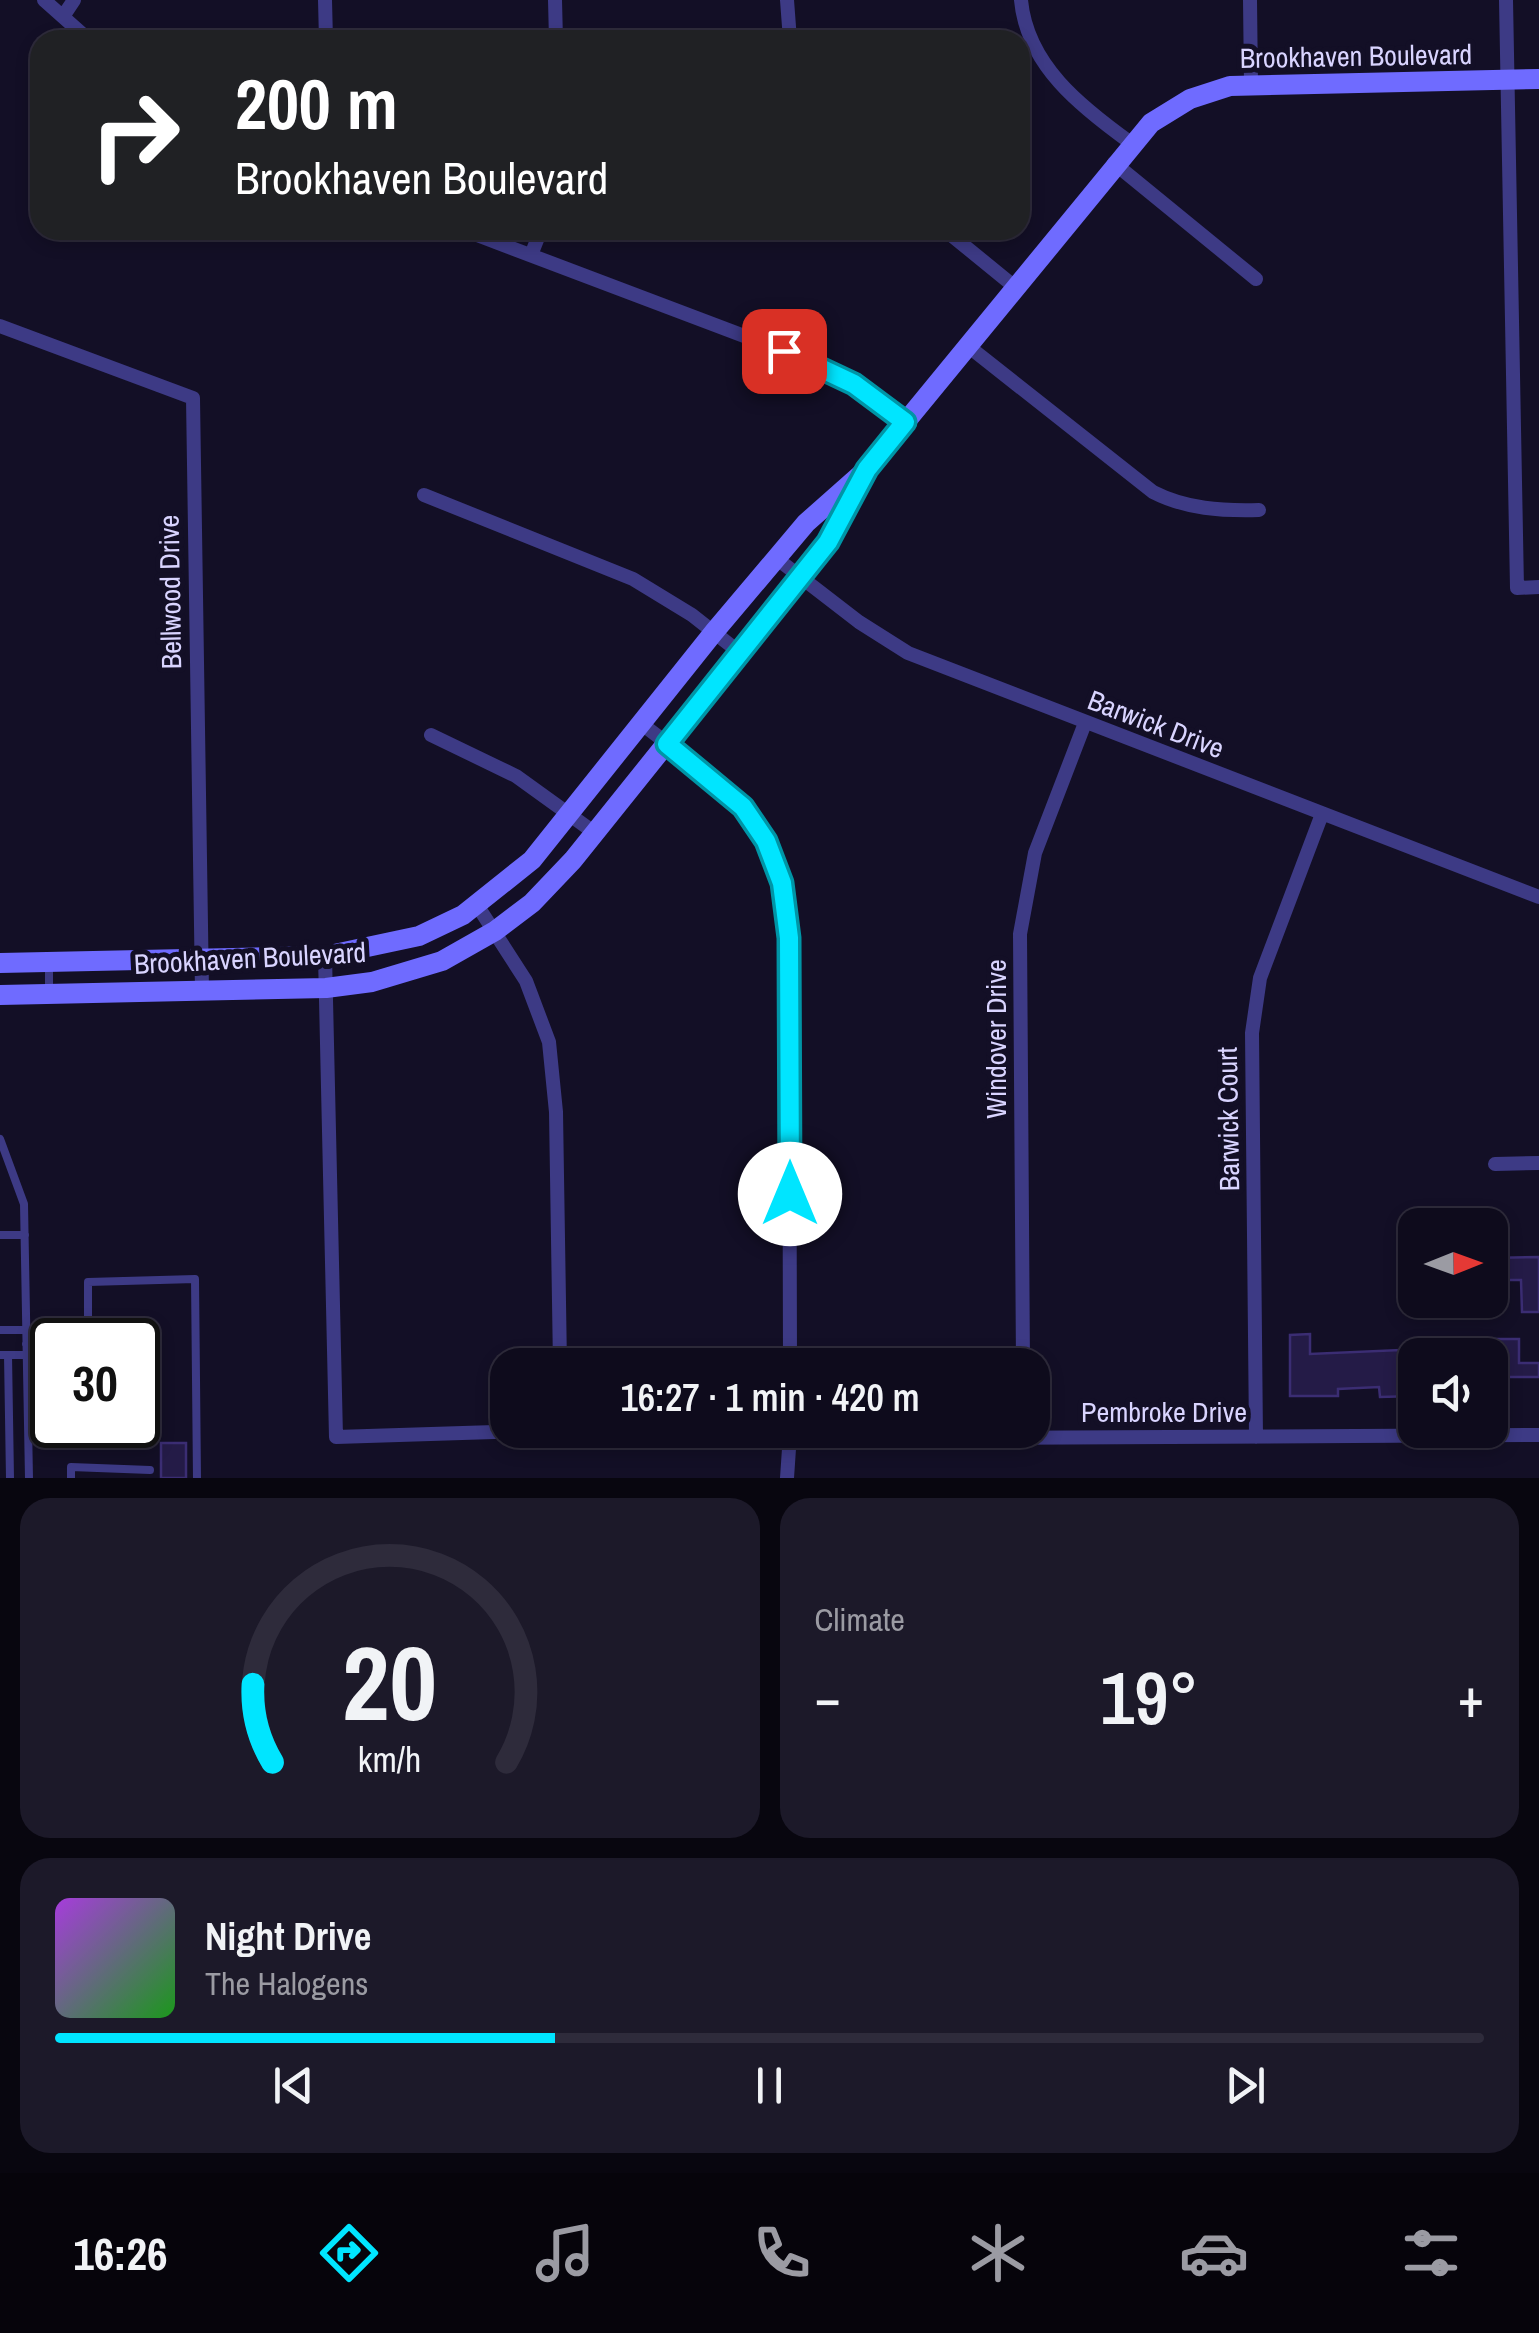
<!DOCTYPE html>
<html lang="en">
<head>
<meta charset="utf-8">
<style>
	:root { --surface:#0e0b1c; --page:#1c1929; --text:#f1f3f6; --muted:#9b9ba3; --line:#2e2b3b; --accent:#00e5ff }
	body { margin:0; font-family:"Archivo Narrow",sans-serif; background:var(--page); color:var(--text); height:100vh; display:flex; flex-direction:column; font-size:38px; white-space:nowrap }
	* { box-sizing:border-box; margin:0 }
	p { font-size:32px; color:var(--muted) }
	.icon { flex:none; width:55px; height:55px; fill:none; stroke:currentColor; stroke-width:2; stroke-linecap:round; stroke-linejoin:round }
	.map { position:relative; height:1478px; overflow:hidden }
	.side { display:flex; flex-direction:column; gap:20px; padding:20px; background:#08060f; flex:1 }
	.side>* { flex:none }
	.guide { position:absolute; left:30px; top:30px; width:1000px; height:210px; border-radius:30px; box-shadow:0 5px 15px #0003,0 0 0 2px var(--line); background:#202124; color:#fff; overflow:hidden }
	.needle { width:65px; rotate:89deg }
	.tools { position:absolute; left:1398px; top:1208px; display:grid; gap:20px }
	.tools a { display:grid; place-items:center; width:110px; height:110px; border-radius:20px; background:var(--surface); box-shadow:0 5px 15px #0003,0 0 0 2px var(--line); font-size:50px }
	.speed { position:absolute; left:30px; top:1318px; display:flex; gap:20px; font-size:50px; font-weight:700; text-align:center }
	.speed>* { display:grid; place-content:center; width:130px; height:130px; border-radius:50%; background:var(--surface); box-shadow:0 5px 15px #0003,0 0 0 2px var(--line); line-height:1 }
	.speed .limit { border:5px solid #111; border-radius:15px; background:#fff; color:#111 }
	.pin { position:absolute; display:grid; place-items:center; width:85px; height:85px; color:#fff; margin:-42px; border-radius:20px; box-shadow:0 5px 15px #0006 }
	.me { position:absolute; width:110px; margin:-55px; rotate:0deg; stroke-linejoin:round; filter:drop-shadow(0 0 8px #0008) }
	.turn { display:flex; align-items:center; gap:35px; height:210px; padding:0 40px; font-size:45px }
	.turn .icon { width:130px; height:130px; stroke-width:2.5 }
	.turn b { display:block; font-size:70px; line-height:85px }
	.big { font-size:75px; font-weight:600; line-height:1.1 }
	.side .widget { flex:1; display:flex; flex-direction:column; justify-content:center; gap:15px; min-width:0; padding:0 35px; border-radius:30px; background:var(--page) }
	.side .dial { align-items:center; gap:0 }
	.dial svg { height:260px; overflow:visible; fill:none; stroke:var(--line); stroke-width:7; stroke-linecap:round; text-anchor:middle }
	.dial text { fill:var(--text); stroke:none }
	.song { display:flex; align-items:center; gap:30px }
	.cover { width:120px; height:120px; border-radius:15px; background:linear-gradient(135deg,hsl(280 70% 55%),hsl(120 70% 35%)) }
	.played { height:10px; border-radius:5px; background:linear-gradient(90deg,var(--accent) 35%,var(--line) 35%) }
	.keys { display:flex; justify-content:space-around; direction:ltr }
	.heat { display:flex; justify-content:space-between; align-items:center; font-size:55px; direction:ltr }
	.side .tiles { flex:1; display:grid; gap:20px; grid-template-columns:1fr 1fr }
	.widget:last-child { grid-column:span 2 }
	.trip { position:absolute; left:490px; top:1348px; width:560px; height:100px; border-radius:30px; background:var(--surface); box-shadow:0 5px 15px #0003,0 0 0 2px var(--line); font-weight:600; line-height:100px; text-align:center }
	.tabs { display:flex; height:160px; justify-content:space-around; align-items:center; background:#06040b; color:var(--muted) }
	.tabs .icon { width:70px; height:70px }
	.tabs .selected { color:var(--accent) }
	.tabs b { font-size:45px; color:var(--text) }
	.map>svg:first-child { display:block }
</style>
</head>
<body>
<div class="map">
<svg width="1539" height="1478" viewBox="0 0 1539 1478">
	<rect width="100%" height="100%" fill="#130f26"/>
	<path fill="#241b47" stroke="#3b2d73" stroke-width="2.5" d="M1539,1257V1312H1522L1521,1280H1490V1258Z
		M1310,1334V1354L1400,1350V1354H1415V1396L1380,1397L1379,1387L1338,1389V1396H1290V1335Z
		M1476,1339H1519V1363H1539V1377H1490V1355H1476Z
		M161,1443H186V1478H161Z"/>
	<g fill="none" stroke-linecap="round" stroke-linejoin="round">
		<path stroke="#3d3a85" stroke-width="8" d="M49,963V993
			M0,1139L24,1204L29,1478
			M0,1235H25
			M0,1330H26
			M88,1340V1282L195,1279L197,1478
			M26,1344H52
			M0,1355H26
			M8,1355L10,1478
			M71,1478V1467L150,1470"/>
		<path stroke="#3d3a85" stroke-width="14" d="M44,0L89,40
			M325,0L326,40
			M555,0L556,40
			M787,0L790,40
			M1021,0C1027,65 1081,107 1131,143
			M1250,0L1251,84
			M1506,0L1517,588L1539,587
			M64,15L74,0
			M1114,163L1256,279
			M464,230L813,362L855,384L905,423
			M945,230L1015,287
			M531,255L541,230
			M0,326L193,398L202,991
			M968,346L1153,492C1186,509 1222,511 1259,510
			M424,495L633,579L692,615L739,652
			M776,558L859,622L908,653L1539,897
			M642,724C728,791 780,820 789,938L790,1365
			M431,735L516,776L595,833
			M477,905L526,981L549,1042L556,1112L560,1365
			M325,956L336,1437L561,1430
			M1495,1164L1539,1163
			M1023,1365L1020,934L1035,853L1085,723
			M1256,1437L1252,1033L1260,978L1322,814
			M790,1439L1539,1435
			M787,1478L790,1434"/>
		<path stroke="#6f6bff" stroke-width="20" d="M0,963L325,956L419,936L463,915L532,860L714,632L806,523L867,469L1151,123L1190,99L1230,86L1539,79
			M0,995L326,988L372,982L442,961L495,931L532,903L573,860L828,542L859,484"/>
	</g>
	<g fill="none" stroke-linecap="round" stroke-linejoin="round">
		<defs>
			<path id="route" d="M784,351L854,384L905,422L867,469L828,542L667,744L743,807L766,841L782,883L789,938L790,1194"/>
		</defs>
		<use href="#route" stroke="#0095a6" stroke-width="25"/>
		<use href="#route" stroke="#00e5ff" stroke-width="18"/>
	</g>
	<g text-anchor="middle" stroke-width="10" stroke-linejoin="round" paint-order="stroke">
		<g font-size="28" fill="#d9d4ff" stroke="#130f26">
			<text transform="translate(1356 56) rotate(-1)" y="10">Brookhaven Boulevard</text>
			<text transform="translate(170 592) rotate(-91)" y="10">Bellwood Drive</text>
			<text transform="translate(1156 724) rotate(21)" y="10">Barwick Drive</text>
			<text transform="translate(250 958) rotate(-3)" y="10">Brookhaven Boulevard</text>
			<text transform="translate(996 1039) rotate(-90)" y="10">Windover Drive</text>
			<text transform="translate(1228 1119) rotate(-91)" y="10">Barwick Court</text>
			<text x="1164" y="1422">Pembroke Drive</text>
		</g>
	</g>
</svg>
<div class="tools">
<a><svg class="needle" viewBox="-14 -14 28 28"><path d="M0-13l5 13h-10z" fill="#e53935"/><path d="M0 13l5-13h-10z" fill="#9b9ba3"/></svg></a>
<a><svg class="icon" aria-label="sound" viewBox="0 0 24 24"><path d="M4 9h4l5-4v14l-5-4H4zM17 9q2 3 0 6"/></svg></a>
</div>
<div class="speed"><div class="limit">30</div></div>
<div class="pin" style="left:784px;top:351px;background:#d93025"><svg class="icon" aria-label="arrive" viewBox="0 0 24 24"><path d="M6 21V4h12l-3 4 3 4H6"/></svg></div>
<svg class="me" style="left:790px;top:1194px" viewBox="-20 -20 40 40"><circle r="19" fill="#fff"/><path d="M0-13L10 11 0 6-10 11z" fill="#00e5ff"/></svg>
<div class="trip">16:27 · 1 min · 420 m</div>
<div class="guide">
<div class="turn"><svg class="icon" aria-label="right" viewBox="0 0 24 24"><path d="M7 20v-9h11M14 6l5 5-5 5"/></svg><div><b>200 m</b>Brookhaven Boulevard</div></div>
</div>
</div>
<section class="side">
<div class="tiles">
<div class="widget dial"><svg viewBox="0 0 100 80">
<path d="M14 69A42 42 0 1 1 86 69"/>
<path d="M14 69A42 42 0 0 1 8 45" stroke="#00e5ff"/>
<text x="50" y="56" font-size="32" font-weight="700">20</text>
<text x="50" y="72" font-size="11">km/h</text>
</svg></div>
<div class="widget"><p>Climate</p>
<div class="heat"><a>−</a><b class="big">19°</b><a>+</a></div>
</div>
<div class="widget">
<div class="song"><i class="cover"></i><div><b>Night Drive</b><p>The Halogens</p></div></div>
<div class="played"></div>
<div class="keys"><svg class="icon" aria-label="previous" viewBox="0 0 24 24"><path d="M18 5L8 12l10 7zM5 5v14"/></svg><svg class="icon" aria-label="pause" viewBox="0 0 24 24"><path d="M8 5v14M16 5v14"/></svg><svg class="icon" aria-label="next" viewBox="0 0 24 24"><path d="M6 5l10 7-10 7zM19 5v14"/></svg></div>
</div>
</div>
</section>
<nav class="tabs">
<b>16:26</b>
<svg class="icon selected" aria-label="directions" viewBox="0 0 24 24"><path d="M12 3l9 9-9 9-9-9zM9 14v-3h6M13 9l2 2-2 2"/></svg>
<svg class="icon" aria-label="music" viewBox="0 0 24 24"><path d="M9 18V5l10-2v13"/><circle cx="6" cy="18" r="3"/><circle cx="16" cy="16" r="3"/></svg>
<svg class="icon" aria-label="phone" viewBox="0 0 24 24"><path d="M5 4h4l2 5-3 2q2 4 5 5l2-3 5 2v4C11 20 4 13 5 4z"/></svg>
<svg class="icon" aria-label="climate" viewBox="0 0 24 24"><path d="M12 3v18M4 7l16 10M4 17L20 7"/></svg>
<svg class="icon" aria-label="car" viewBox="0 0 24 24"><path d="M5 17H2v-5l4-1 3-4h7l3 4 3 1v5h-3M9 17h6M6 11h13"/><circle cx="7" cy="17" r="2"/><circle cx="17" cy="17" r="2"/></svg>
<svg class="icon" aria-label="filters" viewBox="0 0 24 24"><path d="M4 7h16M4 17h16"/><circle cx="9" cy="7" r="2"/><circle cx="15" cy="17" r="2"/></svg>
</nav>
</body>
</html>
